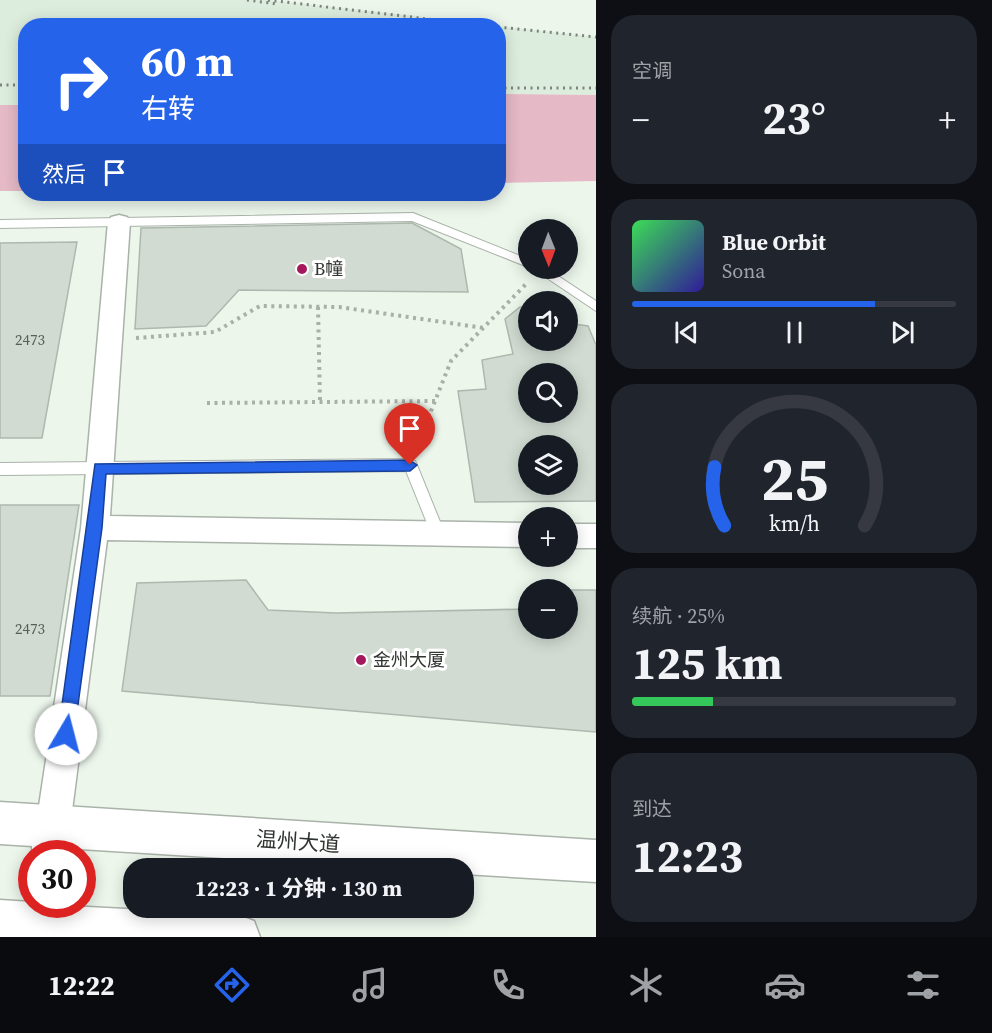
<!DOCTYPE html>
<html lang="zh">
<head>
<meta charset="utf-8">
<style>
	:root { --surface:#171b24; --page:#20242c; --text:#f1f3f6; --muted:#9ea1a6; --line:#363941; --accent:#2563eb }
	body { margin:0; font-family:"Source Serif 4","Noto Sans SC",serif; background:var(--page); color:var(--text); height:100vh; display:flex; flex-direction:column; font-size:22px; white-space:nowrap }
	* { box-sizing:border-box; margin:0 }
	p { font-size:20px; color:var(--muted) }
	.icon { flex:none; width:33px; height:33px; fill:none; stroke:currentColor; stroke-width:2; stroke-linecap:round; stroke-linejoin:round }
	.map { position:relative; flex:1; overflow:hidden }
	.details { display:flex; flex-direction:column; gap:15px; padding:15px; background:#0d0f14; width:396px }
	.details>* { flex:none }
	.banner { position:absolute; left:18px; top:18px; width:488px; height:183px; border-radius:24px; box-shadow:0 3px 15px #0003; background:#2563eb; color:#fff; overflow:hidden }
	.needle { width:39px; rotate:179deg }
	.buttons { position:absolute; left:518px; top:219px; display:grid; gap:12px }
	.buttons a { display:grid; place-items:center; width:60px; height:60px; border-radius:50%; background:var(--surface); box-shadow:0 3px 15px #0003; font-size:30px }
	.speed { position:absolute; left:18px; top:840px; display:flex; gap:12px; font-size:30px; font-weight:700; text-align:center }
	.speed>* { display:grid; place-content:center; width:78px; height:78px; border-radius:50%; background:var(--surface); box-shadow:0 3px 15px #0003; line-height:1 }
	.speed .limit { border:9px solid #d22; background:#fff; color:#111 }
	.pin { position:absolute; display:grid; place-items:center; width:51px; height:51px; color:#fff; margin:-62px -26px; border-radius:50% 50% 50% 0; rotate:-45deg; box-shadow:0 0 6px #0007 }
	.pin .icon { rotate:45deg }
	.me { position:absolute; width:66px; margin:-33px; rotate:8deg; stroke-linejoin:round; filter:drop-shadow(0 0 4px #0008) }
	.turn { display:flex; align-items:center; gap:21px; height:126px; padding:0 24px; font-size:27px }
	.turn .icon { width:78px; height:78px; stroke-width:2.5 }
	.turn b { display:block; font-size:42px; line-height:51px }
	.then { display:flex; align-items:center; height:57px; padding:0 24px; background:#0003; gap:12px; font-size:22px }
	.big { font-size:45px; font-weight:700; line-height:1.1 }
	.details .widget { flex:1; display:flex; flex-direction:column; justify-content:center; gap:9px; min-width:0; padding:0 21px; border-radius:24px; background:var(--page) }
	.details .dial { align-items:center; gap:0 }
	.dial svg { height:156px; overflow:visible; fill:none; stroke:var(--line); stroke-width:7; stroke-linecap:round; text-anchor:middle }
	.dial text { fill:var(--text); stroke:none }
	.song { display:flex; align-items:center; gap:18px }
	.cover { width:72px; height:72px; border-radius:9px; background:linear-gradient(135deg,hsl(130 70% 55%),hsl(250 70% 35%)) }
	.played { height:6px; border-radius:3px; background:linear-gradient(90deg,var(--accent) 75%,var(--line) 75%) }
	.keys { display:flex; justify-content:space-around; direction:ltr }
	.heat { display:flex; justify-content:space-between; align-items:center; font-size:33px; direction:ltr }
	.charge { height:9px; border-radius:4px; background:linear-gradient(90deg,#34c759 25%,var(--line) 0) }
	.trip { position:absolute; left:123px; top:858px; width:351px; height:60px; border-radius:24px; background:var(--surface); box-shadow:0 3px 15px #0003; font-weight:700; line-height:60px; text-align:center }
	.dock { display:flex; height:96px; justify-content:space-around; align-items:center; background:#090b0e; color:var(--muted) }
	.dock .icon { width:42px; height:42px }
	.dock .selected { color:var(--accent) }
	.dock b { font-size:27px; color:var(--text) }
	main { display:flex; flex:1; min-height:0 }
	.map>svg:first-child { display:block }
</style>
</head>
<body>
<main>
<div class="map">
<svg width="596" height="937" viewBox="0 0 596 937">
	<rect width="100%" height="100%" fill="#ecf6eb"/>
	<path fill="#ddeddd" d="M0,0H269L493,25L26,26L25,105H0Z
		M498,26L596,37V95L498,94Z"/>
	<path fill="#e5b9c6" d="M498,94L596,95V181L498,183Z
		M0,105H25V191H0Z"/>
	<path fill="#d1dbd1" stroke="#aeb8ae" stroke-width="1.5" fill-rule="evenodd" d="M412,223L461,249L468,292L239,290L206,326L135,329L141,228Z
		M77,242L42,438H0V243Z
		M520,307H528V340H567V323L588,326L596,345V501L475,502L458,391L486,389L482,360L513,354L505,319ZM528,374H567V412H528ZM528,446H567V484H528Z
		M0,505H79L50,696H0Z
		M246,580L268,610L336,613L528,609V628H567V590H596V732L122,691L137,583Z"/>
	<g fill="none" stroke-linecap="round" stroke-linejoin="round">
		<defs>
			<path id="service" d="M413,213L528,259V267L412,221L0,228V220Z
				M532,268H546L596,301V311Z
				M410,459L415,461L417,465L445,534L443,538L438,540L433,538L406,471L0,475V463Z"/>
			<path id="minor" d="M119,215L127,217L130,222L110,516L528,523V547L107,540L70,826L65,838L53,843L41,838L36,826L81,528L108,222L111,217Z
				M567,524H596V548H567Z"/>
			<path id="tertiary" d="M53,805L68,811L74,826V854H32V826L38,811Z"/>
			<path id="primary" d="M0,802L596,840V882L464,874V868H382L0,844Z
				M0,900L32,902V904L238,915L254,921L260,937H0Z"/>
		</defs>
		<use href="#service" stroke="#aab3a9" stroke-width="2"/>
		<use href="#minor" stroke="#aab3a9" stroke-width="3"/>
		<use href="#tertiary" stroke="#aab3a9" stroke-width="3"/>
		<use href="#primary" stroke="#aab3a9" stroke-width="3"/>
		<path stroke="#a8b0a7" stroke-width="4" stroke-dasharray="3 4.5" stroke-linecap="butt" d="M318,307L320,402
			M136,338L215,332L260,306L339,307L484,328
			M207,403L435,401
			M417,446L451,361L528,282"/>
		<use href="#service" fill="#fff" fill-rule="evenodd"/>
		<use href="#minor" fill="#fff" fill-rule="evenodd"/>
		<use href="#tertiary" fill="#fff" fill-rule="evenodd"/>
		<use href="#primary" fill="#fff" fill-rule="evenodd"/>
		<path stroke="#7d837c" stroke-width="3" stroke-dasharray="2 4.5" stroke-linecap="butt" d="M247,0L277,4
			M268,0L487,26
			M498,27L596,37
			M0,85H26
			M498,88H596"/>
	</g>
	<path fill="#2563eb" stroke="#184099" stroke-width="1.5" d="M410,460L417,465L410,471L106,474L102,528L74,734L71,740L66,743L60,740L58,734L95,464Z"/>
	<g fill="#a5185c" stroke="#fff" stroke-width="2">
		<circle cx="302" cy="269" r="6"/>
		<circle cx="361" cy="660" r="6"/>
	</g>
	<g text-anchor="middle" stroke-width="6" stroke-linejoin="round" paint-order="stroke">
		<g font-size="15" fill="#595e59">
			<text x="30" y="345">2473</text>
			<text x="30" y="634">2473</text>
		</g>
		<g font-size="18" fill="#313531" stroke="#fff" text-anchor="start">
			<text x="314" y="275">B幢</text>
			<text x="373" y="666">金州大厦</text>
		</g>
		<g font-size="21" fill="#313531" stroke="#fff">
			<text transform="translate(298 842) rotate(4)" y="7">温州大道</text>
		</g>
	</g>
</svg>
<div class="buttons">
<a><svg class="needle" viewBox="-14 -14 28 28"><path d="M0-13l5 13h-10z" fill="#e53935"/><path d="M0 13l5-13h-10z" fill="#9ea1a6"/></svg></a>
<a><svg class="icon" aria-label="sound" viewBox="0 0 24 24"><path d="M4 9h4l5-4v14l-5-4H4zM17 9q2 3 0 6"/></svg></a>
<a><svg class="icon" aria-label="search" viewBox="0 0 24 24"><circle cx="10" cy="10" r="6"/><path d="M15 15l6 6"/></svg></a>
<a><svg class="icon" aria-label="layers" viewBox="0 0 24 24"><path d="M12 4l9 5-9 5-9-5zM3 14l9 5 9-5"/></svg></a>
<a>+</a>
<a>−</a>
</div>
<div class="speed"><div class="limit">30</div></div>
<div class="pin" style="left:410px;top:465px;background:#d93025"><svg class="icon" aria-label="arrive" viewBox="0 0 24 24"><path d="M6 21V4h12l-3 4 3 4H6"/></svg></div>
<svg class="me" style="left:66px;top:734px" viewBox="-20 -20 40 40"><circle r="19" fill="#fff"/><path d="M0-13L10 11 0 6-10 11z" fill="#2563eb"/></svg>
<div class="trip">12:23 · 1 分钟 · 130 m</div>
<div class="banner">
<div class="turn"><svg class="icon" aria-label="right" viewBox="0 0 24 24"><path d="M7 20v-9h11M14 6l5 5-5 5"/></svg><div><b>60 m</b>右转</div></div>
<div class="then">然后<svg class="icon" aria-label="arrive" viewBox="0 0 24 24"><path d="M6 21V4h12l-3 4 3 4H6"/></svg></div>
</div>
</div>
<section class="details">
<div class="widget"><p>空调</p>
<div class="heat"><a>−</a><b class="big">23°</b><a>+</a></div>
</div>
<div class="widget">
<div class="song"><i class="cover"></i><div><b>Blue Orbit</b><p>Sona</p></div></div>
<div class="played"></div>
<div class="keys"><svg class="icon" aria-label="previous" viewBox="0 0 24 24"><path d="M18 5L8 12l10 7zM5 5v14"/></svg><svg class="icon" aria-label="pause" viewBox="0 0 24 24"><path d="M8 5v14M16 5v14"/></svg><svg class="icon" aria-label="next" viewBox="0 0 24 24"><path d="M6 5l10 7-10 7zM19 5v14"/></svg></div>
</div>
<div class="widget dial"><svg viewBox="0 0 100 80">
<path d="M14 69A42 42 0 1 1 86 69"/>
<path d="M14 69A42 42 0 0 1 9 39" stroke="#2563eb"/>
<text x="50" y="56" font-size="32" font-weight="700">25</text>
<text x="50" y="72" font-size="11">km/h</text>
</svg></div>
<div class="widget"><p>续航 · 25%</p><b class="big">125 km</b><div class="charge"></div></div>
<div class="widget"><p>到达</p><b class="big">12:23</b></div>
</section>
</main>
<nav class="dock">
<b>12:22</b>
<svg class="icon selected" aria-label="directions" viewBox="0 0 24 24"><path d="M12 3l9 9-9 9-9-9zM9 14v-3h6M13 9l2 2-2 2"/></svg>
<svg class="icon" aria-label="music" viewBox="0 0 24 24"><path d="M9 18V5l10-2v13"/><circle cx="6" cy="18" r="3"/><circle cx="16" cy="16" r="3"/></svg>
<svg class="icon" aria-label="phone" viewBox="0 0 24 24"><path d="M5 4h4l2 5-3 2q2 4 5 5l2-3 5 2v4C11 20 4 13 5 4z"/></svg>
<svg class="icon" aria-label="climate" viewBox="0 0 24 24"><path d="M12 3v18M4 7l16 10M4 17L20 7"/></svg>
<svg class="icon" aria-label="car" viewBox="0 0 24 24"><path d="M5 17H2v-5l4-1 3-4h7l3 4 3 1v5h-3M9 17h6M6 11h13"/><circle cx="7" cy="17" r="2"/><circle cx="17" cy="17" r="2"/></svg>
<svg class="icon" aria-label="filters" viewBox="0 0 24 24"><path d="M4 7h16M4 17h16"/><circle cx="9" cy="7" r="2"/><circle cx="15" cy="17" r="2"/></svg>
</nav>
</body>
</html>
